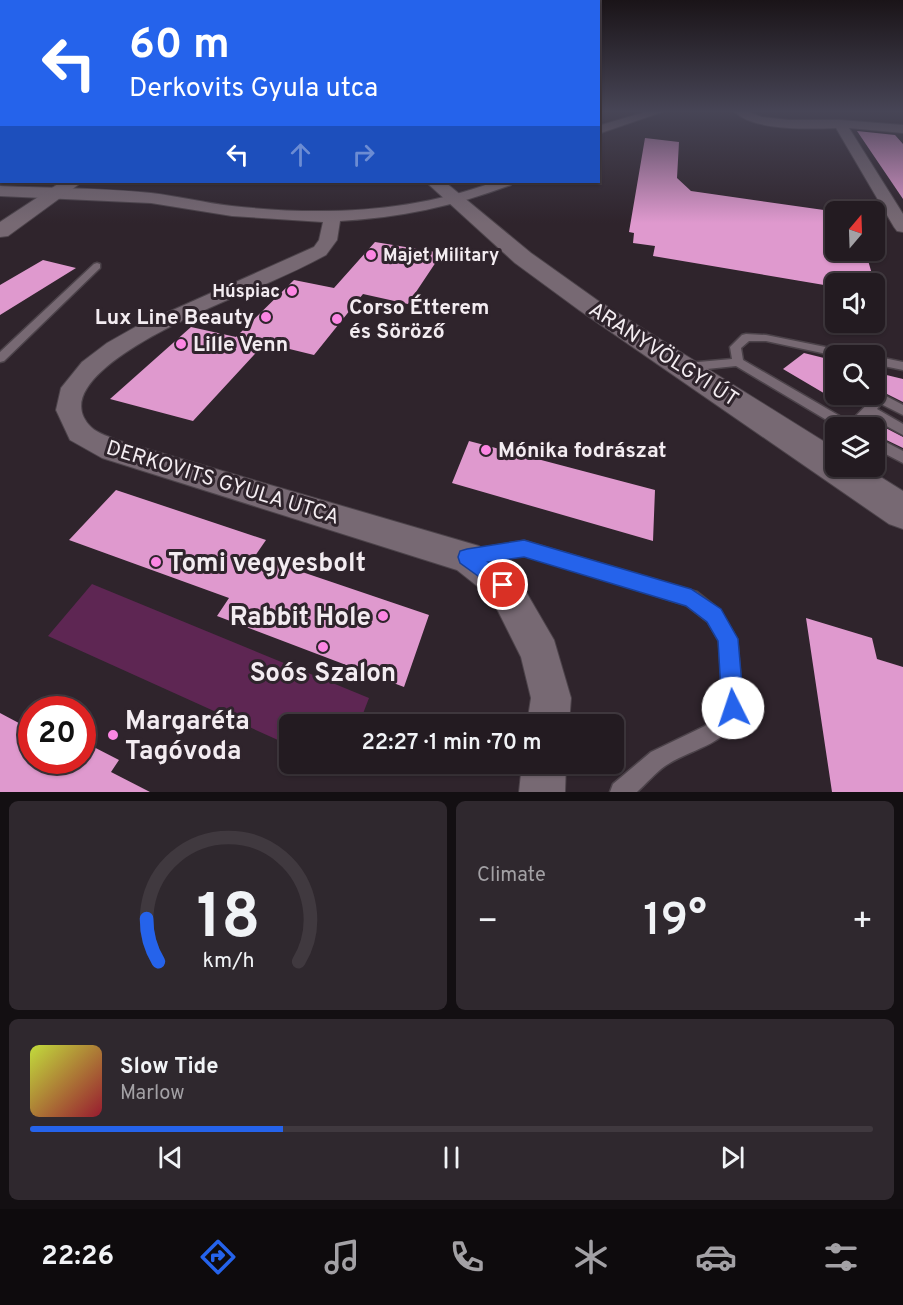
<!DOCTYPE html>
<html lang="en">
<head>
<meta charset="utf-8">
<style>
	:root { --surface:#231b21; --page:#2f282e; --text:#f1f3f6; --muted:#a3a1a5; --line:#40393f; --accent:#2563eb }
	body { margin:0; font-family:Overpass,sans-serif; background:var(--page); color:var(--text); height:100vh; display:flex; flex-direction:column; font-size:22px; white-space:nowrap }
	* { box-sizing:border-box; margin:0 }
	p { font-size:20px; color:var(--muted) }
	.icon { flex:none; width:33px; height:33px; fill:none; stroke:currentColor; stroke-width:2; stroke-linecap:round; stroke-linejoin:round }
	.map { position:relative; height:792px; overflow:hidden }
	.details { display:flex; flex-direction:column; gap:9px; padding:9px; background:#130f12; flex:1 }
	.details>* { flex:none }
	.guide { position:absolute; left:0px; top:0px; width:600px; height:183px; box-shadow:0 2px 4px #0004,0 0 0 2px var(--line); background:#2563eb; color:#fff; overflow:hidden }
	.needle { width:39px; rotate:19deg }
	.controls { position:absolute; left:825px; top:201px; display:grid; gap:12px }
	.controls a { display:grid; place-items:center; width:60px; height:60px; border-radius:9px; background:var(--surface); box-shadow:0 2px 4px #0004,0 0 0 2px var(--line); font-size:30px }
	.speed { position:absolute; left:18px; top:696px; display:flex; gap:12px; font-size:30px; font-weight:700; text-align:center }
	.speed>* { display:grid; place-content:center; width:78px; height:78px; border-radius:50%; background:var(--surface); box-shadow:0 2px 4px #0004,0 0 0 2px var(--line); line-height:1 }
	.speed .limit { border:9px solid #d22; background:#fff; color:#111 }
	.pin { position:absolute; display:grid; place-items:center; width:51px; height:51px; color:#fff; margin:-26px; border:3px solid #fff; border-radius:50%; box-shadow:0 2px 6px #0007 }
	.me { position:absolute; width:66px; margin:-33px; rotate:356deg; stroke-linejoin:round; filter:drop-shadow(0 0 4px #0008) }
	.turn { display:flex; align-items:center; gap:21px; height:126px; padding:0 30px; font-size:27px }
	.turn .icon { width:78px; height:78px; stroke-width:2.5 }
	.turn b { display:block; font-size:42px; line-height:51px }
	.lanes { display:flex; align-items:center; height:57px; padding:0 30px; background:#0003; justify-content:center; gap:30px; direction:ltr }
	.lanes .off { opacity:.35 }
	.big { font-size:45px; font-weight:600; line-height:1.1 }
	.details .tile { flex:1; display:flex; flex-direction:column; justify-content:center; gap:9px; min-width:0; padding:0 21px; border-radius:9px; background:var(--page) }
	.details .dial { align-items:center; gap:0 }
	.dial svg { height:156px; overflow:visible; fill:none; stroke:var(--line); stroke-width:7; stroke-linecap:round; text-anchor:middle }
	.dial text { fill:var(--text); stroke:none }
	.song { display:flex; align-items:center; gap:18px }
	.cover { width:72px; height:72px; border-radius:9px; background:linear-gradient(135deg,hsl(70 70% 55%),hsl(350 70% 35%)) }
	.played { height:6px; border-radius:3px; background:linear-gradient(90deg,var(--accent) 30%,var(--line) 30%) }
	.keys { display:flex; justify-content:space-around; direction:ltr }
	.heat { display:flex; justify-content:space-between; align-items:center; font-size:33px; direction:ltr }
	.details .tiles { flex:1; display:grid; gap:9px; grid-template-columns:1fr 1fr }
	.tile:last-child { grid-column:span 2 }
	.trip { position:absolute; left:279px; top:714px; width:345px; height:60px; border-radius:9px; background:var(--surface); box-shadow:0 2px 4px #0004,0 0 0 2px var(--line); font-weight:600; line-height:60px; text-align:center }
	.tabs { display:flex; height:96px; justify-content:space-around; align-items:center; background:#0e0b0d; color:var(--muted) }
	.tabs .icon { width:42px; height:42px }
	.tabs .active { color:var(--accent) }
	.tabs b { font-size:27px; color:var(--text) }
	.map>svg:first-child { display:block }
</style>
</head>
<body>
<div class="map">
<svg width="903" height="792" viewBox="0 0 903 792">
	<rect width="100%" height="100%" fill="#2f242c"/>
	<path fill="#5e2653" d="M92,584L369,698L359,724H290L289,745L48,636Z"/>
	<path fill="#df99ce" d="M857,131L895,135L903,144V199Z
		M645,138L679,142L677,178L691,191L838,212H836V250H865L874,281L851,278L853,284H836V287L653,256L655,246L633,243L634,233L629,232Z
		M375,242L442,253L408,304L363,294L314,355L265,343L193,421L110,399L191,327L236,337L294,280L334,288Z
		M43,260L76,268L0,315V285Z
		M804,353L836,361V394H857L844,405L783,369Z
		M874,372L903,379V402L885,393H874Z
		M874,422L903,437V448L874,434Z
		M469,441L655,490L653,541L452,483Z
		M116,490L266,540L255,556L429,615L404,687L217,616L229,598L69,540Z
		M806,618L872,638L877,659L903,667V792H832Z
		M0,713L32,730V760H82V741L119,760L111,772L150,792H0Z"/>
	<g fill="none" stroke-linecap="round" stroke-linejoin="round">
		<defs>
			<path id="service" d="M831,204L872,210L876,212L874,214V212C860,212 842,213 830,206Z
				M97,263L100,264V268L4,361L0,362V352L94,264Z
				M746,334L766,335L855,353L856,356H836L766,341H749L741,348L743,360L850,422L876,395H884L903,405V415L881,404L877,409L903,424V435L870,417L860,428H840L736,366L687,371L681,367L687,363L732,359L730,347L742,335Z
				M874,356L903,362V370L874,364Z
				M874,436L903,451V463L874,448Z
				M524,541L697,592L720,610L737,639L743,708C727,747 695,746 665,766C655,773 646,784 637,792H610L613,784L651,752L705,726L723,705L719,641L708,622L686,605L524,555L475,563L469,561L467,556L469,551L475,549Z"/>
			<path id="minor" d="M645,112H662L598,134V126Z
				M735,112H749L762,117L789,120H840L903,125V133L849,128L903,214V232L897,231L894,227L836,128C810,129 754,131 735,112Z
				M494,182H513L511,185C455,206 400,218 340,221L337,240L326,255C308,265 288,274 268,283C236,297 35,372 91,427C98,434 111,437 120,441L479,546L515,573L554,640L571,698L569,724H527L531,698L521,657L491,597L457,570L102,458L70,440L56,410L61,388L82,362L107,343L137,326L314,247L319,240L323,222L232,216L151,203L0,196V186C50,188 101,188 151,193C178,196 205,203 232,206C321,216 409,213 494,182Z
				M522,764H566L565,792H519Z"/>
			<path id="tertiary" d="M61,182H82L8,236L0,237V222Z
				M426,182H445L531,253L597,300L836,449V466H863L903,491V529L889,524L579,310L515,263Z"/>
		</defs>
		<use href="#service" stroke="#4c434a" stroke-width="3"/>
		<use href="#minor" stroke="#4c434a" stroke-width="2"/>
		<use href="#tertiary" stroke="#4c434a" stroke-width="2"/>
		<use href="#service" fill="#776973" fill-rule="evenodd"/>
		<use href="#minor" fill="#776973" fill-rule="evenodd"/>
		<use href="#tertiary" fill="#776973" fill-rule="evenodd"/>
	</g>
	<linearGradient id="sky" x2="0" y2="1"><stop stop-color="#1a1418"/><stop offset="0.5" stop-color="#474556"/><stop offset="1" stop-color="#474556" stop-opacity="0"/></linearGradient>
	<rect width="903" height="223" fill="url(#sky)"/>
	<path fill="#2563eb" stroke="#184099" stroke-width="1.5" d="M524,540L691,589L721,609L738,639L744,708L741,715L733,719L725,715L722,708L718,641L707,622L686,606L524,557L488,562L510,578L512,585L510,592L503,594L460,563L458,557L460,551L467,549Z"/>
	<g fill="#fc86e3" stroke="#2f242c" stroke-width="2">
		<circle cx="371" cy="255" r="6"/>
		<circle cx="292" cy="291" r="6"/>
		<circle cx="266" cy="317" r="6"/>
		<circle cx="337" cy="319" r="6"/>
		<circle cx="181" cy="344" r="6"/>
		<circle cx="486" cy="450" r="6"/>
		<circle cx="156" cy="562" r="6"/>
		<circle cx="383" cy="616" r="6"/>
		<circle cx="323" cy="647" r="6"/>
		<circle cx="113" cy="735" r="6"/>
	</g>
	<g text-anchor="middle" stroke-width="6" stroke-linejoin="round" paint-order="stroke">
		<g font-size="18" font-weight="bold" fill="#f3ecf1" stroke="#2f242c" text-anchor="start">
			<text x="383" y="261">Majet Military</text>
			<text x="280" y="297" text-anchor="end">Húspiac</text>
		</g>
		<g font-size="21" font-weight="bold" fill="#f3ecf1" stroke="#2f242c" text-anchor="start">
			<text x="349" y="314">Corso Étterem<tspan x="349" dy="24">és Söröző</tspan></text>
			<text x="254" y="324" text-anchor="end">Lux Line Beauty</text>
			<text x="193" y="351">Lille Venn</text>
			<text x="498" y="457">Mónika fodrászat</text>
		</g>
		<g font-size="21" fill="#f3ecf1" stroke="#2f242c">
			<text transform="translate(664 354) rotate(33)" y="7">ARANYVÖLGYI ÚT</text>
			<text transform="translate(223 482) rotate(17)" y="7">DERKOVITS GYULA UTCA</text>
		</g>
		<g font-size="26" font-weight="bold" fill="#f3ecf1" stroke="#2f242c" text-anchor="start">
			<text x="168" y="571">Tomi vegyesbolt</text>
			<text x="371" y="625" text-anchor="end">Rabbit Hole</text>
			<text x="323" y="681" text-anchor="middle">Soós Szalon</text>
			<text x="125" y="729">Margaréta<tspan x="125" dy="30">Tagóvoda</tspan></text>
		</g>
	</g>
</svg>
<div class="controls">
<a><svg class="needle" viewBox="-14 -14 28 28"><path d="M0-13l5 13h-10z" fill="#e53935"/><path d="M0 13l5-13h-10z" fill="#a3a1a5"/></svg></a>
<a><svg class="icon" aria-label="sound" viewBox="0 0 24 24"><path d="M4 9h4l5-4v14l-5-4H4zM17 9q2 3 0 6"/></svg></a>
<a><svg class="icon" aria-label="search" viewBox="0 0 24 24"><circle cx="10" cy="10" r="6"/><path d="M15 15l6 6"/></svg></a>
<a><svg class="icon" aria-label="layers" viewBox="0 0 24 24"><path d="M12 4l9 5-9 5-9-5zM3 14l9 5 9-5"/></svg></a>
</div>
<div class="speed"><div class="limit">20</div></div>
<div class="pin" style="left:503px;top:585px;background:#d93025"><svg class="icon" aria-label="arrive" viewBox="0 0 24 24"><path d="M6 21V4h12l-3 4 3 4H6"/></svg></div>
<svg class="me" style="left:733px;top:708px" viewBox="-20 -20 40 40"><circle r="19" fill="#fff"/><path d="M0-13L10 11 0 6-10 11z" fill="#2563eb"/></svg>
<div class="trip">22:27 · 1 min · 70 m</div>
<div class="guide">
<div class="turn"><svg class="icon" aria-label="left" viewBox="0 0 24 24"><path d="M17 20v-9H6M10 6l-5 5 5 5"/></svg><div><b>60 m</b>Derkovits Gyula utca</div></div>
<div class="lanes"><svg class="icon" aria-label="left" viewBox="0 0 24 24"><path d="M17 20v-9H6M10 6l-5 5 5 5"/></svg><svg class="icon off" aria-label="ahead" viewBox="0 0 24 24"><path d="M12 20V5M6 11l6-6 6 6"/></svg><svg class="icon off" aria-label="right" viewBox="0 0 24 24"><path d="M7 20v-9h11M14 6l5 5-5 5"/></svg></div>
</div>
</div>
<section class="details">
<div class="tiles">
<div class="tile dial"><svg viewBox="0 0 100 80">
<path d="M14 69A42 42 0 1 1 86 69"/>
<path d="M14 69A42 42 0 0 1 8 47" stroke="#2563eb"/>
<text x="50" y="56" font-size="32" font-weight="700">18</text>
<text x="50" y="72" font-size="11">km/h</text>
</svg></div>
<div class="tile"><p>Climate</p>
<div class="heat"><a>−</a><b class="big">19°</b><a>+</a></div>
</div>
<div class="tile">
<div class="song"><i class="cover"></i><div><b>Slow Tide</b><p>Marlow</p></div></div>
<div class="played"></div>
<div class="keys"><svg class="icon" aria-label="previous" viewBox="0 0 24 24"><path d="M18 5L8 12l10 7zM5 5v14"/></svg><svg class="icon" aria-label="pause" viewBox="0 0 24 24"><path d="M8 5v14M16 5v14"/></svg><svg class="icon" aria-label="next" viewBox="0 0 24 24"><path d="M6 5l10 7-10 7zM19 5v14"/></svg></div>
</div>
</div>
</section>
<nav class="tabs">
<b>22:26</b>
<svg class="icon active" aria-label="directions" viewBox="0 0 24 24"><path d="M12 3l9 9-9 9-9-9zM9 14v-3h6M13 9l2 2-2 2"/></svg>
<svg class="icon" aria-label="music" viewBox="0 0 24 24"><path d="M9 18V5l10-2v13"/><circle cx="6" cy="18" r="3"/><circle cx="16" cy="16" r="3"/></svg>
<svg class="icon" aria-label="phone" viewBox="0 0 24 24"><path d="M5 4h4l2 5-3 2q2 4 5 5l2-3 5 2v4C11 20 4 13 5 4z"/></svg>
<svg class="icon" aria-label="climate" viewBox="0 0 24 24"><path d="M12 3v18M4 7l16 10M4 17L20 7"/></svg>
<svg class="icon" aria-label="car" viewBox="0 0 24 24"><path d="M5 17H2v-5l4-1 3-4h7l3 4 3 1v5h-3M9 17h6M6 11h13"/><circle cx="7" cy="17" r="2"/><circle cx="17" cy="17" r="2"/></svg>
<svg class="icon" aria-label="filters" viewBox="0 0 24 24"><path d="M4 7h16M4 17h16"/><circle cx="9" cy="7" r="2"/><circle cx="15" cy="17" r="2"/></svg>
</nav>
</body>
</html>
